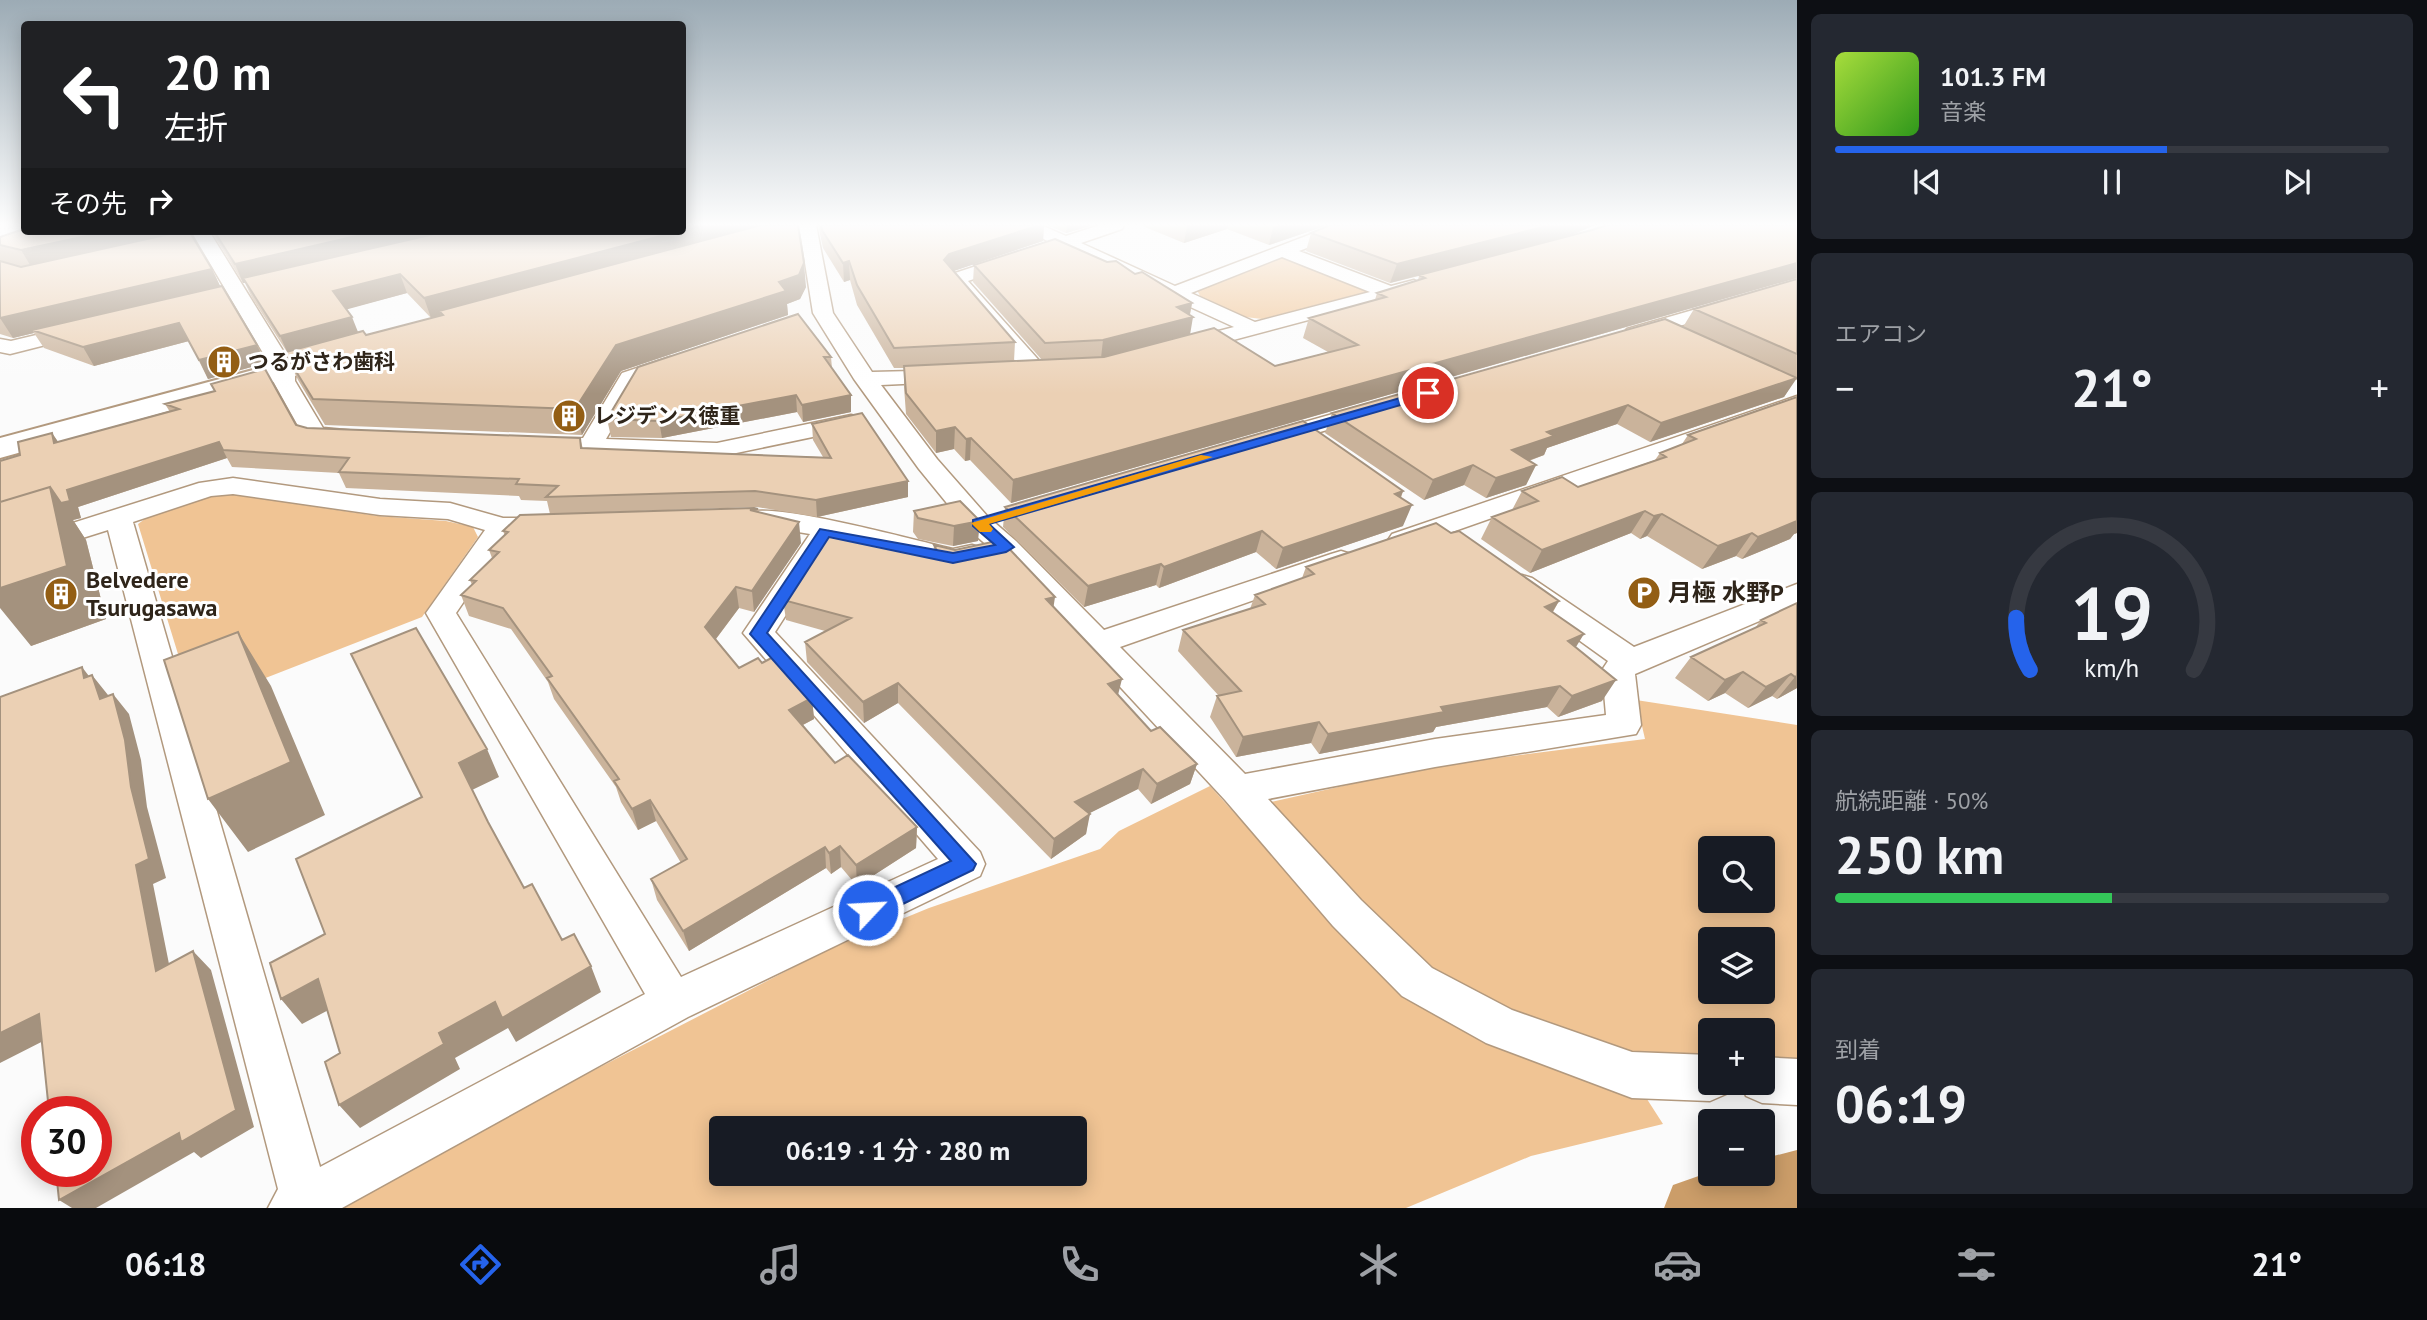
<!DOCTYPE html>
<html lang="ja">
<head>
<meta charset="utf-8">
<style>
	:root { --surface:#171b24; --page:#242831; --text:#f1f3f6; --muted:#9ea1a6; --line:#363941; --accent:#2563eb }
	body { margin:0; font-family:"PT Sans","Noto Sans JP",sans-serif; background:var(--page); color:var(--text); height:100vh; display:flex; flex-direction:column; font-size:26px; white-space:nowrap }
	* { box-sizing:border-box; margin:0 }
	p { font-size:23px; color:var(--muted) }
	.icon { flex:none; width:38px; height:38px; fill:none; stroke:currentColor; stroke-width:2; stroke-linecap:round; stroke-linejoin:round }
	.map { position:relative; flex:1; overflow:hidden }
	.side { display:flex; flex-direction:column; gap:14px; padding:14px; background:#0d0f14; width:630px }
	.side>* { flex:none }
	.guide { position:absolute; left:21px; top:21px; width:665px; height:214px; border-radius:7px; box-shadow:0 4px 18px #0003; background:#202124; color:#fff; overflow:hidden }
	.tools { position:absolute; left:1698px; top:836px; display:grid; gap:14px }
	.tools a { display:grid; place-items:center; width:77px; height:77px; border-radius:7px; background:var(--surface); box-shadow:0 4px 18px #0003; font-size:35px }
	.speed { position:absolute; left:21px; top:1096px; display:flex; gap:14px; font-size:35px; font-weight:700; text-align:center }
	.speed>* { display:grid; place-content:center; width:91px; height:91px; border-radius:50%; background:var(--surface); box-shadow:0 4px 18px #0003; line-height:1 }
	.speed .limit { border:10px solid #d22; background:#fff; color:#111 }
	.pin { position:absolute; display:grid; place-items:center; width:60px; height:60px; color:#fff; margin:-30px; border:4px solid #fff; border-radius:50%; box-shadow:0 2px 7px #0007 }
	.me { position:absolute; width:77px; margin:-38px; rotate:65deg; stroke-linejoin:round; filter:drop-shadow(0 0 5px #0008) }
	.turn { display:flex; align-items:center; gap:24px; height:147px; padding:0 28px; font-size:32px }
	.turn .icon { width:91px; height:91px; stroke-width:2.5 }
	.turn b { display:block; font-size:49px; line-height:60px }
	.then { display:flex; align-items:center; height:66px; padding:0 28px; background:#0003; gap:14px; font-size:26px }
	.big { font-size:52px; font-weight:600; line-height:1.1 }
	.side .tile { flex:1; display:flex; flex-direction:column; justify-content:center; gap:10px; min-width:0; padding:0 24px; border-radius:10px; background:var(--page) }
	.side .dial { align-items:center; gap:0 }
	.dial svg { height:182px; overflow:visible; fill:none; stroke:var(--line); stroke-width:7; stroke-linecap:round; text-anchor:middle }
	.dial text { fill:var(--text); stroke:none }
	.song { display:flex; align-items:center; gap:21px }
	.cover { width:84px; height:84px; border-radius:10px; background:linear-gradient(135deg,hsl(80 70% 55%),hsl(110 70% 35%)) }
	.played { height:7px; border-radius:4px; background:linear-gradient(90deg,var(--accent) 60%,var(--line) 60%) }
	.keys { display:flex; justify-content:space-around; direction:ltr }
	.heat { display:flex; justify-content:space-between; align-items:center; font-size:38px; direction:ltr }
	.charge { height:10px; border-radius:5px; background:linear-gradient(90deg,#34c759 50%,var(--line) 0) }
	.trip { position:absolute; left:709px; top:1116px; width:378px; height:70px; border-radius:7px; background:var(--surface); box-shadow:0 4px 18px #0003; font-weight:600; line-height:70px; text-align:center }
	.tabs { display:flex; height:112px; justify-content:space-around; align-items:center; background:#090b0e; color:var(--muted) }
	.tabs .icon { width:49px; height:49px }
	.tabs .current { color:var(--accent) }
	.tabs b { font-size:32px; color:var(--text) }
	main { display:flex; flex:1; min-height:0 }
	.map>svg:first-child { display:block }
</style>
</head>
<body>
<main>
<div class="map">
<svg width="1797" height="1208" viewBox="0 0 1797 1208">
	<rect width="100%" height="100%" fill="#fbfbfb"/>
	<path fill="#f0c494" fill-rule="evenodd" d="M1283,257L1365,287L1366,292L1262,319L1245,317L1200,296L1197,290Z
		M210,494H230L378,516L446,521L473,527L478,537L422,617L194,706L138,524L153,513Z
		M1636,700L1797,725V1063L1762,1064V1031H1710V1065L1656,1058L1611,1047L1520,1016L1424,970L1271,802L1428,767L1645,739ZM1710,849H1762V901H1710ZM1710,940H1762V992H1710Z
		M1210,786L1324,912L1645,1096L1663,1124L1531,1156L1406,1208H338L478,1130L829,949L929,908L1100,849L1119,831ZM721,1129H1074V1174H721Z"/>
	<g fill="none" stroke-linecap="round" stroke-linejoin="round">
		<path fill="#cb9d69" fill-rule="evenodd" d="M1797,1150V1208H1664L1673,1185L1710,1172L1762,1174V1159Z"/>
		<defs>
			<path id="street" d="M799,225H816L833,313L872,372L954,370L957,375L946,382L881,385L937,459L988,517L1016,541L1104,630L1331,554L1341,551L1351,554L1355,560L1351,566L1120,647L1245,774L1435,739L1606,715L1602,670L1608,661L1512,592L1507,585L1512,578L1522,575L1532,578L1634,647L1797,584V605L1635,674L1641,725L1636,734L1435,767L1268,799L1361,900L1432,968L1512,1010L1632,1052L1710,1055V1083H1731L1726,1094L1710,1101L1632,1098L1486,1043L1402,996L1333,926L1225,800L996,553L968,529L919,469L854,379L813,313Z
				M1019,225H1041L1066,236L1100,225H1124L1122,229L1081,243L1175,286L1335,225H1358L1356,229L1299,251L1391,286L1414,280L1424,286L1421,290L1188,352L1177,346L1180,341L1234,327L1064,249L968,281L1044,366L1047,371L1044,376H1028L946,279L949,275L1049,242ZM1282,257L1370,292L1255,322L1191,293Z
				M191,231H209L295,370V381L323,428L356,431L359,436L356,441L306,440L273,381V370Z
				M1797,280V292L1634,339L1624,333L1627,329Z
				M78,325L88,331L85,335L10,354L0,352V339L11,341Z
				M670,357L678,359L681,364L678,369L639,382L606,439L717,443L851,415L859,417L863,422L859,427L851,429L717,457L543,451L534,449L531,444L534,439L583,438L622,373Z
				M1797,396V411L1412,546L1402,549L1392,546L1388,540L1392,534Z
				M1368,404L1376,406L1380,411L1376,416L1271,446L1262,444L1259,439L1262,434Z
				M233,478L380,499L450,503L503,518H560L564,524L560,530L510,534L456,613L681,977L938,859L743,633L810,534L750,524L747,518L750,512C784,504 912,540 953,549L972,545L982,548L986,554L982,560L953,567L834,540L775,632L980,852L985,864L980,876L688,1017L342,1208H268L278,1189L108,530L0,564V546L199,483ZM233,494L380,515L448,519L485,530L426,613L645,994L320,1167L133,522L211,496Z
				M1762,1057L1797,1059V1105L1762,1103L1746,1096L1741,1083H1762Z"/>
			<path id="secondary" d="M782,225H817L814,230L748,248L740,246L736,241L740,236Z
				M342,346L352,348L356,354L352,360L0,458V438Z"/>
		</defs>
		<use href="#street" stroke="#b2997e" stroke-width="3"/>
		<use href="#secondary" stroke="#b2997e" stroke-width="4"/>
		<use href="#street" fill="#fff" fill-rule="evenodd"/>
		<use href="#secondary" fill="#fff" fill-rule="evenodd"/>
	</g>
	<path fill="#cab39b" fill-rule="evenodd" d="M818,225H1044L1043,241L953,271L1015,342L1014,361L1042,360L973,282L974,265L1135,274L1192,303L1190,315V335L1275,366L1328,352L1303,338L1309,318L1375,300L1377,293L1418,280L1419,276L1390,283L1306,251L1311,233L1570,236L1797,225V278L1011,503L970,460L965,461L954,449L936,453L906,414L904,387V368H894L857,305L850,280L844,282L823,248Z
		M1047,225H1094L1066,233Z
		M1140,225H1328L1269,245L1227,229L1184,243Z
		M211,231H682L806,287L800,299L787,304L788,315L621,371L582,435L325,425L298,380L286,355L287,352L252,298L245,283H243ZM407,293L431,318L366,335L358,333L346,309Z
		M190,233L212,269L220,286L257,345L266,363L208,379L189,341L94,366L44,348L34,333L13,338L0,334V261L23,266L0,261V237Z
		M1797,279V380L1795,379L1784,397L1650,442L1617,424L1547,448L1544,455L1529,461L1536,465L1526,485L1486,498L1464,485L1424,500L1325,433L1332,413L1683,327L1694,309Z
		M831,357L832,368L851,412L803,422L797,412L662,438L611,437L607,419L638,367Z
		M1797,397V533L1794,534L1790,539L1742,559L1736,556L1702,569L1647,536L1640,539L1631,533L1530,573L1481,539L1492,517L1512,510L1522,491L1578,487L1655,460L1660,453L1682,444L1688,435Z
		M165,404L296,425L307,428L580,438L583,449L823,457L813,440L812,424L908,497L817,517L757,507L550,514L547,501L521,500L519,496L346,488L339,473L232,467L227,458L78,507L81,518L73,520L86,540L106,619L31,646L20,455L52,433L58,442L170,412Z
		M1403,491L1401,498L1403,526L1276,569L1256,552L1159,588L1156,585L1084,607L1003,527L1005,507Z
		M960,501L978,541L953,546L918,539L913,532L914,511Z
		M758,509L759,513L801,543L754,612L739,608L716,639L739,668L762,663L812,698L814,719L803,725L835,763L917,827L916,848L857,886L841,867L831,874L826,868L689,951L657,900L651,879L681,863L656,821L638,830L621,802L616,787L554,699L548,682L511,629L469,616L461,595L472,585L470,580L492,558L489,550L505,536L503,531Z
		M1451,533L1559,601L1553,612L1576,647L1602,701L1558,717L1547,707L1436,727L1433,732L1319,754L1311,743L1236,757L1210,717L1217,696H1219L1178,651L1183,630L1250,609L1255,595L1302,578L1306,567Z
		M934,545L1053,607L1118,696L1151,731L1197,764L1190,784L1151,804L1138,789L1089,813L1086,834L1051,859L898,703L864,723L807,662L805,642L825,631L786,620L783,600L933,556Z
		M1797,603V688L1777,699L1772,696L1748,708L1725,693L1708,701L1675,678L1691,657L1755,628L1761,620Z"/>
	<path fill="#a4927e" d="M704,225H773L439,311L441,315L431,318L424,298Z
		M1040,225H1044L1043,241L948,273L944,260L949,254Z
		M1067,225H1094L1066,233Z
		M1187,225H1228L1227,229L1184,243Z
		M1280,225H1328L1269,245L1273,227Z
		M1551,225H1595L1570,236L1390,283L1397,264Z
		M110,231H190L189,234L32,268L21,250Z
		M378,231H461L243,278L245,283H243L235,264Z
		M849,261L850,280L844,282L843,263Z
		M804,263L806,287L800,299L787,304L788,315L621,371L582,435L575,409L616,345L779,282Z
		M1797,263V278L1011,503L1013,480Z
		M212,269L221,288L32,330L34,333L13,338L0,318Z
		M400,274L407,293L341,311L333,291Z
		M1192,303L1189,318L1193,317L1190,335L1101,358L1103,340L1177,307Z
		M352,317L360,337L289,356L280,336Z
		M179,323L189,341L94,366L83,347Z
		M257,345L266,363L208,379L199,360Z
		M1797,378L1784,397L1650,442L1661,423Z
		M796,395L797,412L662,438L659,421Z
		M851,395V412L803,422L802,405Z
		M1628,405L1617,424L1547,448L1544,455L1503,470L1512,450L1547,432Z
		M955,427L954,449L936,453V431Z
		M52,433L63,449L54,443Z
		M971,438L970,460L965,461L966,439Z
		M219,442L227,458L78,507L81,518L73,520L86,540L106,619L31,646L0,608V588L50,487L67,490Z
		M1473,465L1464,485L1424,500L1433,480Z
		M1536,465L1526,485L1486,498L1496,478Z
		M908,481V497L817,517L816,500Z
		M1403,491L1395,511L1412,505L1403,526L1276,569L1283,548Z
		M1645,511L1631,533L1530,573L1542,550Z
		M1662,514L1647,536L1640,539L1654,516Z
		M980,521L978,541L953,546L954,526Z
		M1797,521V533L1794,534L1790,539L1742,559L1758,537Z
		M799,522L801,543L754,612L752,591Z
		M1262,531L1256,552L1159,588L1164,567Z
		M1752,533L1736,556L1702,569L1718,546Z
		M1161,564L1156,585L1084,607L1088,586Z
		M736,587L739,608L709,648L705,627Z
		M1055,597L1052,617L1046,599Z
		M1559,601L1547,621L1545,607Z
		M238,632L271,686L325,815L248,852L208,799Z
		M1584,634L1571,655L1568,641Z
		M82,667L95,684L92,675L108,695L115,719L84,678Z
		M1743,672L1725,693L1708,701L1725,680Z
		M1791,674L1772,696L1748,708L1766,687Z
		M1797,676V688L1777,699L1795,677Z
		M1122,679L1117,699L1108,684Z
		M1616,680L1602,701L1558,717L1572,696Z
		M898,683V703L864,723L863,702Z
		M1560,686L1547,707L1436,727L1433,732L1319,754L1328,734L1441,707Z
		M113,694L129,714L141,760L147,807L166,878L153,884L174,989L156,971L136,865L131,787Z
		M812,698L814,719L791,731L789,710Z
		M1319,722L1311,743L1236,757L1243,737Z
		M487,749L499,777L472,790L459,763Z
		M1197,764L1190,784L1151,804L1157,784Z
		M1143,769L1138,789L1072,822L1075,802Z
		M650,800L656,821L638,830L632,809Z
		M1090,814L1086,834L1051,859L1054,839Z
		M917,827L916,848L857,886L856,865Z
		M840,846L841,867L831,874L829,853Z
		M825,847L826,868L689,951L683,931Z
		M193,951L211,970L254,1127L201,1158L194,1152L96,1208H72L59,1200Z
		M591,966L601,992L516,1042L508,1028L455,1058L460,1069L360,1128L339,1105L439,1033L495,1002Z
		M318,979L338,1005L302,1024L281,999Z
		M39,1014L61,1032L0,1063V1033Z"/>
	<path fill="#ebd0b4" stroke="#a4927e" stroke-width="2" d="M682,225H704L682,230Z
		M761,225H798L804,263L799,275L779,282L786,291L616,345L575,409L313,399L286,355V352L363,331L366,335L443,315L439,311Z
		M821,225H1040L949,254L944,260L1015,342L894,348L857,285L849,261L843,263L822,230Z
		M1330,225H1551L1397,264L1311,233Z
		M1607,225H1797V263L1013,480L971,438L966,439L955,427L936,431L906,393L904,366L1104,357L1214,328L1275,366L1358,345L1309,318L1386,297L1377,293L1425,278L1419,275L1592,230Z
		M24,229V231H110L21,250L0,245V237Z
		M183,231H189L212,269L0,318V261L21,267Z
		M214,231H378L235,264Z
		M447,231H680L424,298L400,274L333,291L352,317L280,336L243,278Z
		M1055,239L1107,262L1116,261L1135,274L1142,272L1192,303L1177,307L1193,317L1103,340L1045,343L974,265Z
		M1797,279V354L1694,309Z
		M222,286L257,345L199,360L179,323L83,347L32,330Z
		M798,314L831,357H824L851,395L802,405L796,395L659,421L607,419L638,367Z
		M1665,319L1797,378L1661,423L1628,405L1547,432L1554,436L1512,450L1536,465L1496,478L1473,465L1433,480L1332,413Z
		M265,369L296,425L307,428L580,438L581,448L831,458L812,424L862,413L908,481L816,500L755,491L546,497L558,486L516,484L519,479L339,472L349,458L223,450L219,442L67,490L70,501L61,503L50,487L0,502V461L20,455L18,442L52,433L54,443L179,409L165,404L215,391L211,384Z
		M1797,397V521L1758,537L1752,533L1718,546L1662,514L1654,516L1645,511L1542,550L1492,517L1538,501L1522,491L1562,477L1578,487L1666,457L1660,453L1696,439L1688,435Z
		M1303,421L1403,491L1395,494L1412,505L1283,548L1262,531L1164,567L1161,564L1088,586L1005,507Z
		M50,487L67,566L0,588V502Z
		M960,501L980,521L954,526L918,518L914,511Z
		M754,508L758,509L750,510L799,522L752,591L736,587L705,627L739,668L758,658L762,663L775,656L812,698L789,710L835,763L848,755L917,827L856,865L840,846L829,853L825,847L683,931L651,879L687,859L650,800L632,809L614,781L619,779L547,678L552,676L503,608L461,595L476,581L470,580L499,552L489,550L508,532L503,531L520,515Z
		M1436,523L1451,533L1459,531L1559,601L1545,607L1584,634L1568,641L1616,680L1572,696L1560,686L1441,707L1444,712L1328,734L1319,722L1243,737L1217,696L1241,691L1183,630L1265,604L1255,595L1314,574L1306,567Z
		M829,531L941,558L934,545L955,550L1001,540L1055,597L1046,599L1122,679L1108,684L1151,731L1160,727L1197,764L1157,784L1143,769L1075,802L1090,814L1054,839L898,683L863,702L805,642L851,618L783,600Z
		M1797,603V676L1795,677L1791,674L1766,687L1743,672L1725,680L1691,657L1766,623L1761,620Z
		M416,628L487,749L459,763L488,822L524,888L532,884L562,940L574,934L591,966L502,1018L495,1002L439,1033L444,1044L339,1105L325,1062L340,1053L318,979L281,999L270,963L325,934L296,859L422,797L351,654Z
		M238,632L291,762L208,799L164,660Z
		M82,667L84,678L92,675L100,699L113,694L125,740L131,787L149,859L136,865L156,971L193,951L236,1110L181,1142L179,1133L59,1200L56,1171H96V1111H49L39,1014L0,1033V697Z"/>
	<linearGradient id="sky" x2="0" y2="1"><stop stop-color="#9cabb5"/><stop offset="0.57" stop-color="#fdfdfd"/><stop offset="1" stop-color="#fdfdfd" stop-opacity="0"/></linearGradient>
	<rect width="1797" height="394" fill="url(#sky)"/>
	<path fill="#2563eb" stroke="#184099" stroke-width="2" d="M1428,390L1434,393L1432,396L989,524L1014,547L1006,552L953,563L829,537L767,633L976,864L973,870L876,917L868,920L861,917L858,910L861,903L951,861L750,634L820,529L953,553L995,545L973,526V520Z"/>
	<path fill="#f59e0b" d="M1201,455L1213,457L989,524L993,529L991,532H980L971,523Z"/>
	<defs>
		<symbol id="building-disc" viewBox="-11 -11 22 22"><circle r="9.5" fill="#935e14" stroke="#fff"/><path d="M-4-6H4V6H1V3H-1V6H-4ZM-2.5-4.3h1.7v1.8h-1.7ZM.8-4.3h1.7v1.8H.8ZM-2.5-1h1.7V.8h-1.7ZM.8-1h1.7V.8H.8Z" fill="#fff"/></symbol>
		<symbol id="parking-disc" viewBox="-11 -11 22 22"><circle r="9.5" fill="#935e14" stroke="#fff"/><path d="M-3.5-5.5H1a3.5 3.5 0 0 1 0 7H-1V5.5H-3.5ZM-1-3.4V-.6H.8a1.4 1.4 0 0 0 0-2.8Z" fill="#fff"/></symbol>
	</defs>
	<g fill-rule="evenodd">
		<use href="#building-disc" x="205" y="343" width="38" height="38"/>
		<use href="#building-disc" x="550" y="397" width="38" height="38"/>
		<use href="#parking-disc" x="1625" y="574" width="38" height="38"/>
		<use href="#building-disc" x="42" y="575" width="38" height="38"/>
	</g>
	<g text-anchor="middle" stroke-width="6" stroke-linejoin="round" paint-order="stroke">
		<g font-size="21" font-weight="bold" fill="#2f251a" stroke="#fff" text-anchor="start">
			<text x="248" y="369">つるがさわ歯科</text>
			<text x="594" y="423">レジデンス徳重</text>
		</g>
		<g font-size="24" font-weight="bold" fill="#2f251a" stroke="#fff" text-anchor="start">
			<text x="86" y="588">Belvedere<tspan x="86" dy="28">Tsurugasawa</tspan></text>
			<text x="1668" y="601">月極 水野P</text>
		</g>
	</g>
</svg>
<div class="tools">
<a><svg class="icon" aria-label="search" viewBox="0 0 24 24"><circle cx="10" cy="10" r="6"/><path d="M15 15l6 6"/></svg></a>
<a><svg class="icon" aria-label="layers" viewBox="0 0 24 24"><path d="M12 4l9 5-9 5-9-5zM3 14l9 5 9-5"/></svg></a>
<a>+</a>
<a>−</a>
</div>
<div class="speed"><div class="limit">30</div></div>
<div class="pin" style="left:1428px;top:393px;background:#d93025"><svg class="icon" aria-label="arrive" viewBox="0 0 24 24"><path d="M6 21V4h12l-3 4 3 4H6"/></svg></div>
<svg class="me" style="left:868px;top:910px" viewBox="-20 -20 40 40"><circle r="17" fill="#2563eb" stroke="#fff" stroke-width="3"/><path d="M0-11L8 9 0 5-8 9z" fill="#fff"/></svg>
<div class="trip">06:19 · 1 分 · 280 m</div>
<div class="guide">
<div class="turn"><svg class="icon" aria-label="left" viewBox="0 0 24 24"><path d="M17 20v-9H6M10 6l-5 5 5 5"/></svg><div><b>20 m</b>左折</div></div>
<div class="then">その先<svg class="icon" aria-label="right" viewBox="0 0 24 24"><path d="M7 20v-9h11M14 6l5 5-5 5"/></svg></div>
</div>
</div>
<section class="side">
<div class="tile">
<div class="song"><i class="cover"></i><div><b>101.3 FM</b><p>音楽</p></div></div>
<div class="played"></div>
<div class="keys"><svg class="icon" aria-label="previous" viewBox="0 0 24 24"><path d="M18 5L8 12l10 7zM5 5v14"/></svg><svg class="icon" aria-label="pause" viewBox="0 0 24 24"><path d="M8 5v14M16 5v14"/></svg><svg class="icon" aria-label="next" viewBox="0 0 24 24"><path d="M6 5l10 7-10 7zM19 5v14"/></svg></div>
</div>
<div class="tile"><p>エアコン</p>
<div class="heat"><a>−</a><b class="big">21°</b><a>+</a></div>
</div>
<div class="tile dial"><svg viewBox="0 0 100 80">
<path d="M14 69A42 42 0 1 1 86 69"/>
<path d="M14 69A42 42 0 0 1 8 46" stroke="#2563eb"/>
<text x="50" y="56" font-size="32" font-weight="700">19</text>
<text x="50" y="72" font-size="11">km/h</text>
</svg></div>
<div class="tile"><p>航続距離 · 50%</p><b class="big">250 km</b><div class="charge"></div></div>
<div class="tile"><p>到着</p><b class="big">06:19</b></div>
</section>
</main>
<nav class="tabs">
<b>06:18</b>
<svg class="icon current" aria-label="directions" viewBox="0 0 24 24"><path d="M12 3l9 9-9 9-9-9zM9 14v-3h6M13 9l2 2-2 2"/></svg>
<svg class="icon" aria-label="music" viewBox="0 0 24 24"><path d="M9 18V5l10-2v13"/><circle cx="6" cy="18" r="3"/><circle cx="16" cy="16" r="3"/></svg>
<svg class="icon" aria-label="phone" viewBox="0 0 24 24"><path d="M5 4h4l2 5-3 2q2 4 5 5l2-3 5 2v4C11 20 4 13 5 4z"/></svg>
<svg class="icon" aria-label="climate" viewBox="0 0 24 24"><path d="M12 3v18M4 7l16 10M4 17L20 7"/></svg>
<svg class="icon" aria-label="car" viewBox="0 0 24 24"><path d="M5 17H2v-5l4-1 3-4h7l3 4 3 1v5h-3M9 17h6M6 11h13"/><circle cx="7" cy="17" r="2"/><circle cx="17" cy="17" r="2"/></svg>
<svg class="icon" aria-label="filters" viewBox="0 0 24 24"><path d="M4 7h16M4 17h16"/><circle cx="9" cy="7" r="2"/><circle cx="15" cy="17" r="2"/></svg>
<b>21°</b>
</nav>
</body>
</html>
